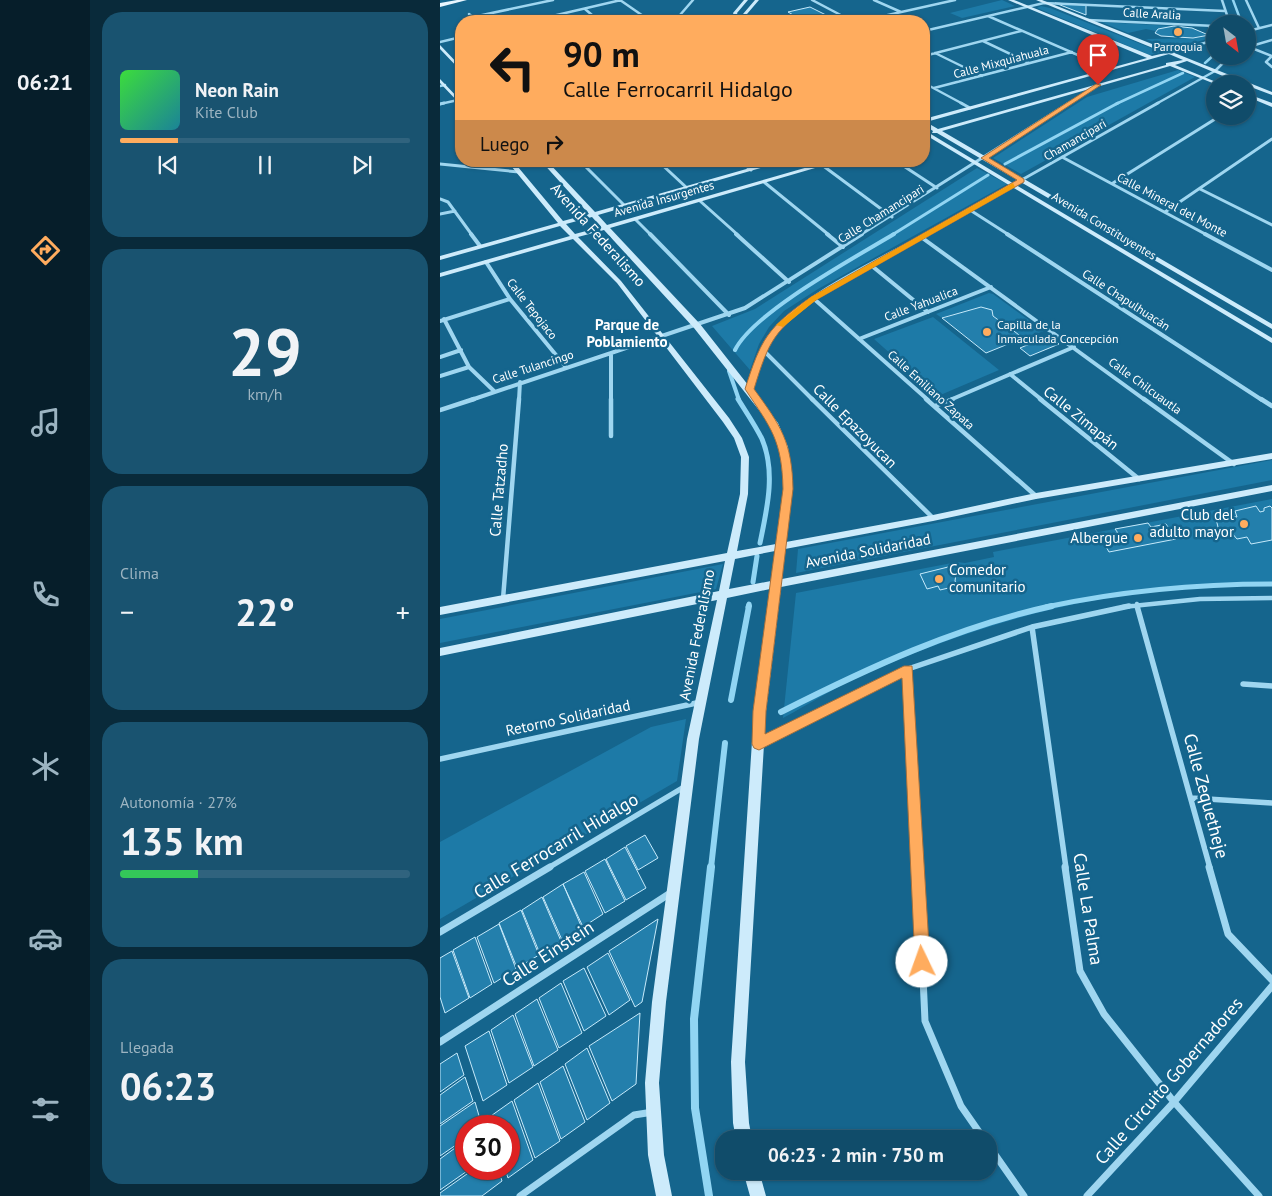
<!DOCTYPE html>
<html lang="es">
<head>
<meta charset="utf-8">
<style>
	:root { --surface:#104c6a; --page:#195370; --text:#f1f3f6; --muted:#9cb4c1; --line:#30637e; --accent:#ffac5e }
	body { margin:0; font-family:"PT Sans",sans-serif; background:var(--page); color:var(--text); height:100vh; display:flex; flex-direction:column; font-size:19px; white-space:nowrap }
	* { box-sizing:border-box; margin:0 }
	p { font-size:16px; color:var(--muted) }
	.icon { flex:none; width:28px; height:28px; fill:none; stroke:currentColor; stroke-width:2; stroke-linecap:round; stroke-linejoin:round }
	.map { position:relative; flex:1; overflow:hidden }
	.details { display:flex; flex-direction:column; gap:12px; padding:12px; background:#092a3a; width:350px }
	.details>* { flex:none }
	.hud { position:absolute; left:15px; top:15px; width:475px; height:152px; border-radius:20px; box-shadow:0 1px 4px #0004,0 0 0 1px var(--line); background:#ffac5e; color:#111; overflow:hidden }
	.needle { width:32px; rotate:149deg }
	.fabs { position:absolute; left:766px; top:15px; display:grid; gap:10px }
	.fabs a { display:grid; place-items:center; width:50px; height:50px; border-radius:50%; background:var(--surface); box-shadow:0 1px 4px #0004,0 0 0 1px var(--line); font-size:25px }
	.speed { position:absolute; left:15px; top:1115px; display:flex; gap:10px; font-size:25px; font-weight:700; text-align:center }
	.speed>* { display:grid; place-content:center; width:65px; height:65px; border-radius:50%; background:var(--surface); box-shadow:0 1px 4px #0004,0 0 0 1px var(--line); line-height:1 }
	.speed .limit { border:8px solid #d22; background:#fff; color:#111 }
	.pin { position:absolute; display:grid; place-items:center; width:42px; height:42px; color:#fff; margin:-51px -21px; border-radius:50% 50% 50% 0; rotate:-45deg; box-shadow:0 0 5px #0007 }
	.pin .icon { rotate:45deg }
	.me { position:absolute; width:55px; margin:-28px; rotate:357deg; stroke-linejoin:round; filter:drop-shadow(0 0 4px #0008) }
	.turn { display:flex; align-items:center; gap:18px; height:105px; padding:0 25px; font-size:22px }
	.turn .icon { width:65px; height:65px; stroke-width:2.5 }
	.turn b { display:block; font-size:35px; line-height:42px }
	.then { display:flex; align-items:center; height:48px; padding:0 25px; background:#0003; gap:10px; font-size:19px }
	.big { font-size:38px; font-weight:600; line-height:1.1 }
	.details .tile { flex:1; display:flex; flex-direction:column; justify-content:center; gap:8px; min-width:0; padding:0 18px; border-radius:20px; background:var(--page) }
	.details .dial { align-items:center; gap:0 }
	.dial b { font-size:65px; line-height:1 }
	.song { display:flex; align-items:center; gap:15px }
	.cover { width:60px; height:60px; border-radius:8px; background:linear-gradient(135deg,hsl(120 70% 55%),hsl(190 70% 35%)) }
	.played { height:5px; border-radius:2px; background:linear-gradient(90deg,var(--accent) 20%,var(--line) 20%) }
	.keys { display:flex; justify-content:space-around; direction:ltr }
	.heat { display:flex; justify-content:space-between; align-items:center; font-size:28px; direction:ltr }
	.charge { height:8px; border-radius:4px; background:linear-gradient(90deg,#34c759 27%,var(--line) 0) }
	.trip { position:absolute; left:275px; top:1130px; width:282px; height:50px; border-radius:20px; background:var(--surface); box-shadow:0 1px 4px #0004,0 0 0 1px var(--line); font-weight:600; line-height:50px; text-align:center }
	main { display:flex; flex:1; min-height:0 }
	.tab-bar { display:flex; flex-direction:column; width:90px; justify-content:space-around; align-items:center; background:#061e2a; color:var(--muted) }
	.tab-bar .icon { width:35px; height:35px }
	.tab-bar .selected { color:var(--accent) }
	.tab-bar b { font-size:22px; color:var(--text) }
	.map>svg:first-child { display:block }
</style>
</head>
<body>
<main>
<nav class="tab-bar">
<b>06:21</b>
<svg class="icon selected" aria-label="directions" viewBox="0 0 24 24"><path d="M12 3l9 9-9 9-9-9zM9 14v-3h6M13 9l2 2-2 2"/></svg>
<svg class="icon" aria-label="music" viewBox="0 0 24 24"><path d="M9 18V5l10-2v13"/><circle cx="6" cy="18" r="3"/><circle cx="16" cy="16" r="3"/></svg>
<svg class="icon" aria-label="phone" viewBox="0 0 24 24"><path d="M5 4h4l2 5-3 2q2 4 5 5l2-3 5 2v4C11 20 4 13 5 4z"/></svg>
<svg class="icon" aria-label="climate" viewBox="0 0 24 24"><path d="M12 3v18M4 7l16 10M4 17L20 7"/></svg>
<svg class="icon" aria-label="car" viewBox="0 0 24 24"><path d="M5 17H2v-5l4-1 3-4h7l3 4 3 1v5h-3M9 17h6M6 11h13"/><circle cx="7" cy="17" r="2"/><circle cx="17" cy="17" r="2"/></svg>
<svg class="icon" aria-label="filters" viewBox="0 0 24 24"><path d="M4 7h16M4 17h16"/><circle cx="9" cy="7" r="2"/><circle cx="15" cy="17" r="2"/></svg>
</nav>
<section class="details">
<div class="tile">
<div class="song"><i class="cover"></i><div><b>Neon Rain</b><p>Kite Club</p></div></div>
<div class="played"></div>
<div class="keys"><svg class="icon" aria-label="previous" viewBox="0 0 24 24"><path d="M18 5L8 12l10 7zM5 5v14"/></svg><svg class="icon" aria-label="pause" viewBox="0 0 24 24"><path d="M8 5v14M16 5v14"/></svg><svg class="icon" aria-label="next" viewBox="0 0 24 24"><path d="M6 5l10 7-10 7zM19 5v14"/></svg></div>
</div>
<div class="tile dial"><b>29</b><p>km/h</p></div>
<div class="tile"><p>Clima</p>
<div class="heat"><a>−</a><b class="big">22°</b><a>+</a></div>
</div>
<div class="tile"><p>Autonomía · 27%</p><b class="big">135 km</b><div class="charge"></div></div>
<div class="tile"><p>Llegada</p><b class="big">06:23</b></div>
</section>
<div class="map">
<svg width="832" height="1196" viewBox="0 0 832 1196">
	<rect width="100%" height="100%" fill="#15658d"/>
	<path fill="#1d7aa7" d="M562,0L575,6L522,18L510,13Z
		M601,6L610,8L721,52L710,55L597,8Z
		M661,22L750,27L755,28L726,27L716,31L706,29L688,33Z
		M775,34V37L730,49L706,39L757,38Z
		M738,70L755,77L581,174L553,158L647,97Z
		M537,168L567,184L378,289L344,311L329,327L319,344L310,370L272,326L315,309Z
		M549,293L553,294L604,331L583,338L566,325L569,324L565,321L561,322L553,316L552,310L514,314L502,318L496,314Z
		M493,317L559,370L498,396L434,339Z
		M832,460V480L356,573L358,549Z
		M832,499V586C692,581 550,617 423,675C396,687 369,704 343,718L356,593L517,562L525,563L554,557L553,552Z
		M283,564L276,589L0,643V619Z
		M246,719L237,781L0,919V842L211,727Z"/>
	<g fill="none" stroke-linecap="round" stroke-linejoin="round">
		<path stroke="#91d5f3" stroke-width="2.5" d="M793,0L802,24
			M765,63L775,54
			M676,104L743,73"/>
		<path stroke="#91d5f3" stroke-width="3" d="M565,164L678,103
			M452,235L548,175"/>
		<path stroke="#91d5f3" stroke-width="4" d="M295,350C314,312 414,258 454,234
			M289,371L299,400"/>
		<path stroke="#91d5f3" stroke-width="5" d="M298,399C306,412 315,425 322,439C336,472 327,509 320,543
			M313,582L317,556
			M308,607L309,604
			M606,607C681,591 755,584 832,584"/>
		<path stroke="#91d5f3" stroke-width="6" d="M291,700L309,606
			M341,712C428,668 516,627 612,606
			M271,868L285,743"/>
		<path stroke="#91d5f3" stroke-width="8" d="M269,1196L255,1108L254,1019L271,867"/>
	</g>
	<path fill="#237fac" stroke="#c6eafb" d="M615,3L646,5V15Z
		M370,7L390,17L364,21L348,12Z
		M392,17L402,21H371Z
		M734,26L752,28L766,34L773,32L768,28H775V34L753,38L721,36L715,33L718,29Z
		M541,307L552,310L553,316L561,322L565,321L570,324L566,325L583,338L546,353L502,318Z
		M609,336L619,344L590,356L580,348Z
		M816,506L820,512L824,511V508L830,506L832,508V540L811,544L807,537L797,539L791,532L779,531L775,515L797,517L795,511Z
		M708,523L711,527L726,524L736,539L669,552L660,536L678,533L675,529Z
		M508,567L516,574L515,581L517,586L500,590L498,586L487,589L480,574Z
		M205,835L218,858L198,870L186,846Z
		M185,847L206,888L186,900L166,859Z
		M165,859L185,901L165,913L145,871Z
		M144,872L163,914L143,927L123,884Z
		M123,884L142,928L122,940L103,897Z
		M102,897L121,941L100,954L82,910Z
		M81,910L99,955L77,968L59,923Z
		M218,919L202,1002L195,1007L169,951Z
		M59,924L76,969L54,983L37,937Z
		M35,937L52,984L30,998L13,950Z
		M12,951L29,998L5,1013L0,997V958Z
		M168,953L190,1000L169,1015L147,967Z
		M144,968L166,1016L144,1031L123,981Z
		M121,983L142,1033L119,1048L99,998Z
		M97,999L118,1050L94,1066L75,1014Z
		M200,1013L196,1084L172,1101L149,1046Z
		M73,1015L93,1067L69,1083L51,1030Z
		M49,1031L67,1085L43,1101L25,1046Z
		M147,1048L170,1103L147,1120L125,1064Z
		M17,1053L24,1075L0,1092V1064Z
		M123,1066L145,1122L121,1139L100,1082Z
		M25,1077L33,1101L0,1124V1095Z
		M98,1083L120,1141L95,1158L74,1100Z
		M72,1101L93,1160L68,1178L65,1169H69V1126H51L48,1118Z
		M35,1102L42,1126H26V1138L0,1156V1126Z
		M26,1140V1169H30L0,1190V1159Z
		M34,1169H58L62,1181L42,1196H0V1193Z"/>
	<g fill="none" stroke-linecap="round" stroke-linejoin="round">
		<path stroke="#9fd6f0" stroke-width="2.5" d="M180,0L206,18L221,21
			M372,0L412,21
			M434,0L461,12
			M782,0L790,24
			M806,0L819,28
			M145,9L159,21
			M29,14L33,17L113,0
			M548,16L670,69
			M648,20L775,26
			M91,21L181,0
			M240,21V15L253,0
			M421,21L515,0
			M484,31L604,3L785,11
			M808,31L832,25
			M543,41L589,63
			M0,42L21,37
			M808,47L832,40
			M809,47L832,56
			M495,53L542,76
			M729,53L775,40
			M484,56L581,31
			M832,56L826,62L832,67
			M484,83L523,104
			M0,86L5,85
			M494,88L632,52
			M0,104L18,100
			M627,104L658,85
			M716,104L775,71L790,56"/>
		<path stroke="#9fd6f0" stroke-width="3" d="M521,103L530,108
			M0,104L4,103
			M622,157L767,235
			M140,161L185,206
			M218,161L247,188
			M300,161L311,170
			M456,161L497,188
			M0,164L79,172
			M382,165L452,217
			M324,182L389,235
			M673,183L780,116
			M760,189L832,225
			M0,199L8,202L32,235
			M260,201L298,235
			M530,210L569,235
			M725,212L832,139
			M0,214L15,211
			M195,219L211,235
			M420,235L629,103
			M484,235L718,103"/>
		<path stroke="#9fd6f0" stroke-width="4" d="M31,234L40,246
			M210,234L289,315
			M296,234L349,282
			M387,234L403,247
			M567,234L822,400
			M765,234L832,270
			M481,237L705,400
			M46,262L70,299L125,366
			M432,266L488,312
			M373,298L488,400
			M4,319L29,367L54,391
			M0,321L70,299
			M419,339L551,287
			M322,349L373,400
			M171,353V400
			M0,357L21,350
			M570,374L602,400
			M0,376L29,367
			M309,389C315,371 320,352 331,336C359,296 443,259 487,234
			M31,400L305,308L422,234
			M79,400L80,382
			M510,400L634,347"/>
		<path stroke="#9fd6f0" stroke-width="4.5" d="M171,399V436
			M372,399L493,518
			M486,399L596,496
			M600,399L699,479
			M704,399L794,464
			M821,399L832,406
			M495,406L513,399
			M0,410L34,399
			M63,599L79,399
			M697,604L698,607
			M683,607L760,599L832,598"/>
		<path stroke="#9fd6f0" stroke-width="5.5" d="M697,606L770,868
			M592,627L626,868
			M468,669L478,868
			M803,684L832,686
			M320,743L468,669L592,627L689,606
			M0,759L261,702
			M751,798L832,803
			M108,868L244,787"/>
		<path stroke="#9fd6f0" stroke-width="7" d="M478,867L485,1021L521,1106L544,1139
			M625,867L640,971L664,1014L734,1102L819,1196
			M769,867L788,934L832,980
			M0,932L110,867
			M0,1042L232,892
			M549,1146L584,1196
			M80,1196L194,1115L213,1112
			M647,1196L734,1102L832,986"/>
		<path fill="#cdebfb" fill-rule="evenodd" d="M304,0H308L297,13L300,21H296L293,13Z
			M315,0H319L307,14L310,21H306L303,14Z
			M568,0H574L712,56L725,53L596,0H602L832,92V95L808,86V84H802L747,61L735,65L781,84H775L730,66L502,131L832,324V329L497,133H492L493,131L484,125V119L707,58ZM729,54L743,60L726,63V65L498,129L486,122Z
			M0,45L21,67V71L0,49Z
			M0,79L21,101V105L0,83Z
			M808,94L832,103V107L808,97Z
			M484,130L832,338V343L484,134Z
			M67,161H73L123,221L149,214L101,161H107L155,212L335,161H345L158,215L167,225L389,161H399L170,228L260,324L338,423L348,447L352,489L346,542L493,515L596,493L832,453V459L596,499L493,521L345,549L342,579L832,485V491L341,587L326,711L305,1062L309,1123L312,1139H296L293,1123L291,1062L314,711L330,589L287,598L259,739L226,1002L219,1083L224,1155L232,1196H216L208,1155L205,1083L212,1002L247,739L277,600L0,656V648L279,591L285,561L0,615V607L287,553L300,494L301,457L294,438L283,422L177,283L133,239L0,277V273L130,236L120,226L0,260V256L118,223ZM152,217L161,227L135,234L126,224ZM164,230L254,328L330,424L340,447L344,489L336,544L297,551L308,494L309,457L302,438L289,418L181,281L138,237ZM335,551L331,581L289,589L295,559Z
			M303,1171H319L326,1196H310Z"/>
		<path fill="#e8f6ff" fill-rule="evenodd" d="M17,0H27L0,7V3Z"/>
	</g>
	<path fill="#ffac5e" stroke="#a6703d" d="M656,84L661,85L549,158L584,179V182L376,300C334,331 329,340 314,389C341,426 352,442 353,489L326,711L325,734L464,666H472L490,962L488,968L482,970L477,968L475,962L462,678L323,748L319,750L314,748L312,744L313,711L343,489C342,440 331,428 305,389C321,339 327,328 371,297L577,180L541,158Z"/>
	<path fill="#f59e0b" d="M573,183L575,187L376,300L343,327L336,325L371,297Z"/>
	<g fill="#ffac5e" stroke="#15658d" stroke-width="2">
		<circle cx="738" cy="32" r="5"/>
		<circle cx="547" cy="332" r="5"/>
		<circle cx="804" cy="524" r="5"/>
		<circle cx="698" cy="538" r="5"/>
		<circle cx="499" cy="579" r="5"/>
	</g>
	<g text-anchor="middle" stroke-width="5" stroke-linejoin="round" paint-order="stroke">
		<g font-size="12" fill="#fff" stroke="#15658d">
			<text transform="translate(712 14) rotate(3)" y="4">Calle Aralia</text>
			<text transform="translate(561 62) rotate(-15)" y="4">Calle Mixquiahuala</text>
			<text transform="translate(635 140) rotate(-30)" y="4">Chamancipari</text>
			<text transform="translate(224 199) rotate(-16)" y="4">Avenida Insurgentes</text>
			<text transform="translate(732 205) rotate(28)" y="4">Calle Mineral del Monte</text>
			<text transform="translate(441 214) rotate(-32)" y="4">Calle Chamancipari</text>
			<text transform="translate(664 226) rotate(31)" y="4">Avenida Constituyentes</text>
			<text transform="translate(686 300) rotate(33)" y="4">Calle Chapulhuacán</text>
			<text transform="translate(481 304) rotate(-21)" y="4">Calle Yahualica</text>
			<text transform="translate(92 309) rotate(52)" y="4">Calle Tepojaco</text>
			<text transform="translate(93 367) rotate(-18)" y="4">Calle Tulancingo</text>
			<text transform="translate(705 386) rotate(36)" y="4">Calle Chilcuautla</text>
			<text transform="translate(491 390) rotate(42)" y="4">Calle Emiliano Zapata</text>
		</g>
		<g font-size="12" fill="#fff" stroke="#15658d">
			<text x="738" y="51">Parroquia</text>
			<text x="557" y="329" text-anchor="start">Capilla de la<tspan x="557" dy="14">Inmaculada Concepción</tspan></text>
		</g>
		<g font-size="15" fill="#fff" stroke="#15658d">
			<text transform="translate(158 235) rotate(48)" y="5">Avenida Federalismo</text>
			<text transform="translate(641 418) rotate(39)" y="5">Calle Zimapán</text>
			<text transform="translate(415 426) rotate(45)" y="5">Calle Epazoyucan</text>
			<text transform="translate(59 490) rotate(-85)" y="5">Calle Tatzadho</text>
			<text transform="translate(428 551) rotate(-11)" y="5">Avenida Solidaridad</text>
			<text transform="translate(257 635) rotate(-79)" y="5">Avenida Federalismo</text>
			<text transform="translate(128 718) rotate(-12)" y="5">Retorno Solidaridad</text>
		</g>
		<g font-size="15" font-weight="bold" fill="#fff" stroke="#15658d">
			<text x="187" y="330">Parque de<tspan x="187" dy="17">Poblamiento</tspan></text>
		</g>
		<g font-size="15" fill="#fff" stroke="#15658d" text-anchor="end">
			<text x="794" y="520">Club del<tspan x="794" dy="17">adulto mayor</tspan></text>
			<text x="688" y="543">Albergue</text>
			<text x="509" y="575" text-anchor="start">Comedor<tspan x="509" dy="17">comunitario</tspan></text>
		</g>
		<g font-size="18" fill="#fff" stroke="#15658d">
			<text transform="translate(766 796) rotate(75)" y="6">Calle Zequetheje</text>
			<text transform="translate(116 846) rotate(-31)" y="6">Calle Ferrocarril Hidalgo</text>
			<text transform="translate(648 909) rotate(81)" y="6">Calle La Palma</text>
			<text transform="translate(108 954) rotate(-33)" y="6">Calle Einstein</text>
			<text transform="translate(729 1081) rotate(-49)" y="6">Calle Circuito Gobernadores</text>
		</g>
	</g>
</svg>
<div class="fabs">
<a><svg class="needle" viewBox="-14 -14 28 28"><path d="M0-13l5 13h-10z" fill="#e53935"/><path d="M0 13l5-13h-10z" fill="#9cb4c1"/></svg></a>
<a><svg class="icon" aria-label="layers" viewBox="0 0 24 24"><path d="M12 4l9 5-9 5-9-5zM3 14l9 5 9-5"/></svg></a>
</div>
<div class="speed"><div class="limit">30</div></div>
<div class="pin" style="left:658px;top:85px;background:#d93025"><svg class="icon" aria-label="arrive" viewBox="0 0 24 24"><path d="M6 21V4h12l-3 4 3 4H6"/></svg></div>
<svg class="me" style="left:482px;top:962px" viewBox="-20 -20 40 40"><circle r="19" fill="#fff"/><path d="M0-13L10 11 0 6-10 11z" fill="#ffac5e"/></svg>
<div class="trip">06:23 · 2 min · 750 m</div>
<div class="hud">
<div class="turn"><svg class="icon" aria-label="left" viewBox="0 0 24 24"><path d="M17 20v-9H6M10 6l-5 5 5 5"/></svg><div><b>90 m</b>Calle Ferrocarril Hidalgo</div></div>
<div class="then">Luego<svg class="icon" aria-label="right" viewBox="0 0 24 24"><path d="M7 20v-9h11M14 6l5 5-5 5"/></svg></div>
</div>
</div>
</main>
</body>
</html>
